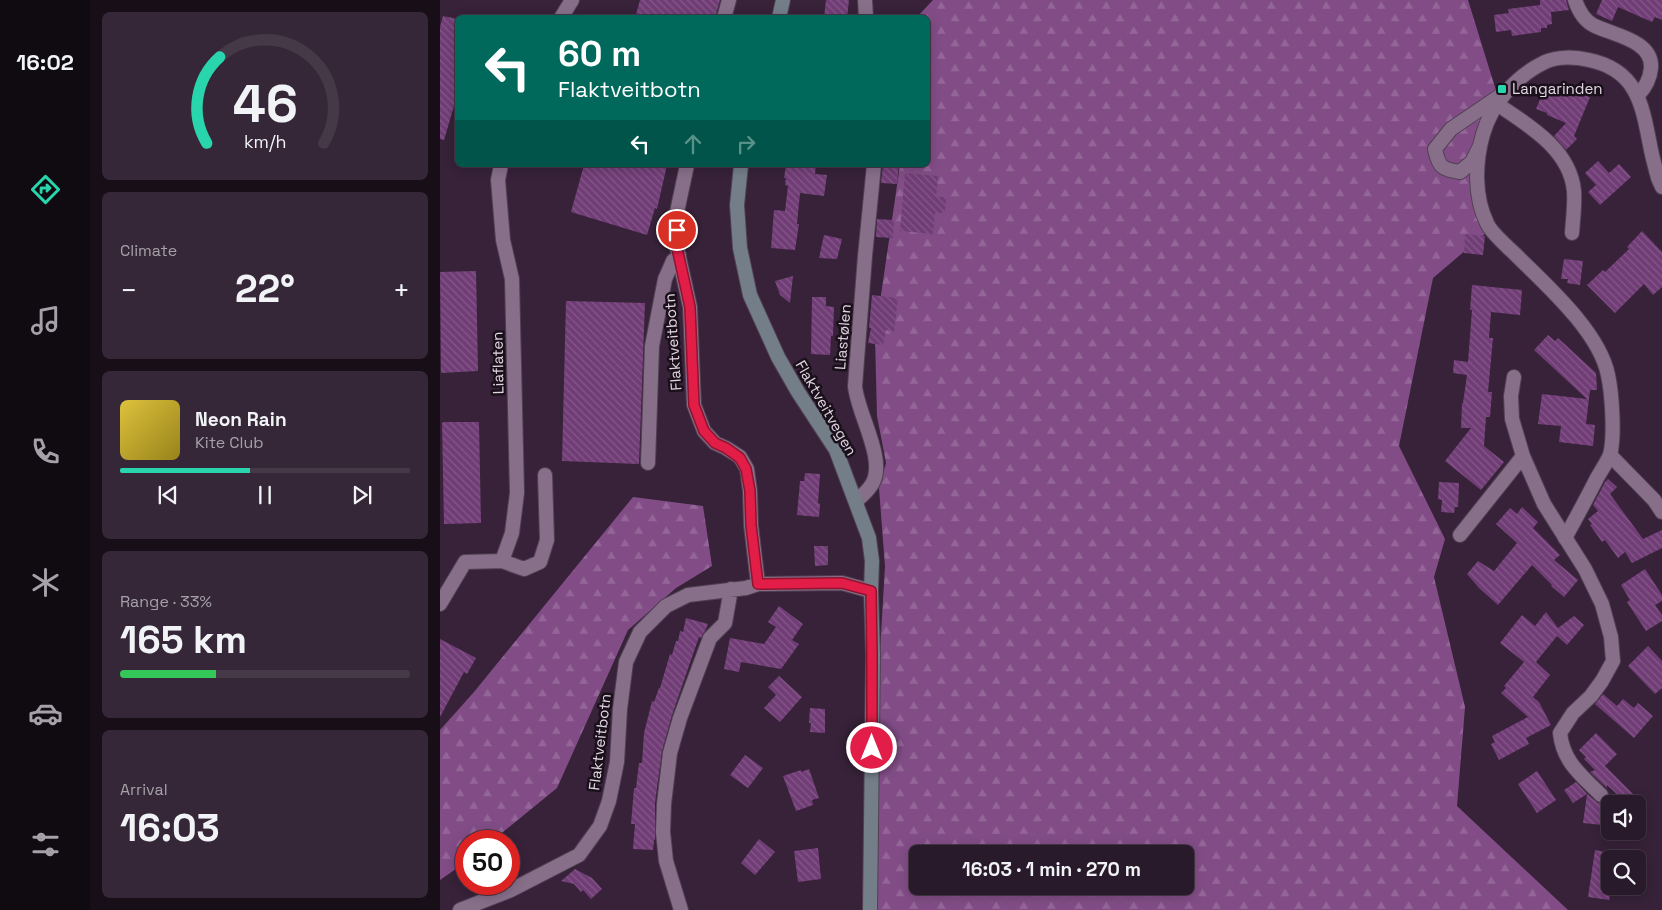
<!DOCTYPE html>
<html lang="en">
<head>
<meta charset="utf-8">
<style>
	:root { --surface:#291a2b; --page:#352737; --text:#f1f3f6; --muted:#a5a1a9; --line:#453847; --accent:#29d5ad }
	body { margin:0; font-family:"Space Grotesk",sans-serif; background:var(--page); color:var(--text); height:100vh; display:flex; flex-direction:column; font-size:19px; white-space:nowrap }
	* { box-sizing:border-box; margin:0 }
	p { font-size:16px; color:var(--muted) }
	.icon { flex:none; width:28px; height:28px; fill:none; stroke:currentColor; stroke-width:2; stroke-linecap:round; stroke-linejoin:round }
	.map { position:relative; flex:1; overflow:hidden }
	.drawer { display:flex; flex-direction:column; gap:12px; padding:12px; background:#170e18; width:350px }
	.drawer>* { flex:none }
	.top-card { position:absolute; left:15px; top:15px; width:475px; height:152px; border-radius:8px; box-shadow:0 2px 12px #0003,0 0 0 1px var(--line); background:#00695c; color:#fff; overflow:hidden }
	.tools { position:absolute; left:1161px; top:795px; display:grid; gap:10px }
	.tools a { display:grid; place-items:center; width:45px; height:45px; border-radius:8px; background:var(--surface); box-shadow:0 2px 12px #0003,0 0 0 1px var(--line); font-size:25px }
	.speed { position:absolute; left:15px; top:830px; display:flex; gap:10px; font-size:25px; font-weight:700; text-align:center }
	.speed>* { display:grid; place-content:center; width:65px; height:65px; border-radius:50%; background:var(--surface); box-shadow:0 2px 12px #0003,0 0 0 1px var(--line); line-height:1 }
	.speed .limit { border:8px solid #d22; background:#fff; color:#111 }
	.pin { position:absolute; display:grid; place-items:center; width:42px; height:42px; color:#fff; margin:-21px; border:2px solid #fff; border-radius:50%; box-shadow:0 1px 5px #0007 }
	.me { position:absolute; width:55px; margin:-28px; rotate:0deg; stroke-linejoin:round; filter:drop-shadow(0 0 4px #0008) }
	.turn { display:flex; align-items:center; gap:18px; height:105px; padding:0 20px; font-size:22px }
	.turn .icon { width:65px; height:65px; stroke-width:2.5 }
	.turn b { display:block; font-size:35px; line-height:42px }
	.lanes { display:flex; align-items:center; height:48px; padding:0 20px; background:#0003; justify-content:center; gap:25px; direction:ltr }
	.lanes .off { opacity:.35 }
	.big { font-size:38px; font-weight:800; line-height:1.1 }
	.drawer .card { flex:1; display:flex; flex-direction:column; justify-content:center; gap:8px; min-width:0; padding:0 18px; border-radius:8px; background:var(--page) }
	.drawer .dial { align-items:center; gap:0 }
	.dial svg { height:130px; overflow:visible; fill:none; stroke:var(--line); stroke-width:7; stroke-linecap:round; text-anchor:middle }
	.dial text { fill:var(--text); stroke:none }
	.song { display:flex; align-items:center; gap:15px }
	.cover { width:60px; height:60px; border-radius:8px; background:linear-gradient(135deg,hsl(50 70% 55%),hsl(50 70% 35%)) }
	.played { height:5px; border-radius:2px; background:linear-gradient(90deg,var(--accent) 45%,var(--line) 45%) }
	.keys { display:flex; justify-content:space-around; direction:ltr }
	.heat { display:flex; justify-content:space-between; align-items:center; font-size:28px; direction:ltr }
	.charge { height:8px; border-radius:4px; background:linear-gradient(90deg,#34c759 33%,var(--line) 0) }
	.trip { position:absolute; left:469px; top:845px; width:285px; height:50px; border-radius:8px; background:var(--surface); box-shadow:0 2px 12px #0003,0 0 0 1px var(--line); font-weight:800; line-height:50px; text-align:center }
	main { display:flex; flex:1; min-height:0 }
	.dock { display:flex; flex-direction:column; width:90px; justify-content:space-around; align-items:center; background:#100a11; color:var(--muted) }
	.dock .icon { width:35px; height:35px }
	.dock .current { color:var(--accent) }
	.dock b { font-size:22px; color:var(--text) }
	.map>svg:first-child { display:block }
</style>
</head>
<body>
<main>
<nav class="dock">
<b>16:02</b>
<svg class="icon current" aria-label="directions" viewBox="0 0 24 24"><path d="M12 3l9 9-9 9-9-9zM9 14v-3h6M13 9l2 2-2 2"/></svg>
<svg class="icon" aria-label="music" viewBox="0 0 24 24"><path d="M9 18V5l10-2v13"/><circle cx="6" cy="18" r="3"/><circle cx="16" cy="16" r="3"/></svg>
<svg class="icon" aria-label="phone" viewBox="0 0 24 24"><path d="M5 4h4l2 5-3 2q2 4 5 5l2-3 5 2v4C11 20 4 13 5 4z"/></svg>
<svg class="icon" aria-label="climate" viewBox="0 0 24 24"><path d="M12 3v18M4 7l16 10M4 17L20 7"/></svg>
<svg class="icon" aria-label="car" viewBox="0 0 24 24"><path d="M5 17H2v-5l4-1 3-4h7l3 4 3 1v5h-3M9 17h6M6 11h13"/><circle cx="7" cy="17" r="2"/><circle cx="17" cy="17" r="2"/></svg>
<svg class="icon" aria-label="filters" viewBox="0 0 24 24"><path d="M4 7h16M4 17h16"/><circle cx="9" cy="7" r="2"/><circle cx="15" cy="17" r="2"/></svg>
</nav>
<section class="drawer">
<div class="card dial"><svg viewBox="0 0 100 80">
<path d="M14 69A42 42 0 1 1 86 69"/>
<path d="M14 69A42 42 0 0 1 22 16" stroke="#29d5ad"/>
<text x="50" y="56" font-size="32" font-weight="700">46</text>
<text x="50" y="72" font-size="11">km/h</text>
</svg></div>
<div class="card"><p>Climate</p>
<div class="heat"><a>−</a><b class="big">22°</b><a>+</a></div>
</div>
<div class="card">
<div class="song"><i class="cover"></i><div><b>Neon Rain</b><p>Kite Club</p></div></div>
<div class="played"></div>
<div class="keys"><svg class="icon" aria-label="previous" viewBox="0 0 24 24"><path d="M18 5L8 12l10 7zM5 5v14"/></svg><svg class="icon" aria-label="pause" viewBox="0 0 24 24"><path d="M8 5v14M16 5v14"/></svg><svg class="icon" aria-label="next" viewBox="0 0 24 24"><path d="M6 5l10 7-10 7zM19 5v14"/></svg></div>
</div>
<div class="card"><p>Range · 33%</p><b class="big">165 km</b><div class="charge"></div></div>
<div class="card"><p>Arrival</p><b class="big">16:03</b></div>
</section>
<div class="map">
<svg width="1222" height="910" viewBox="0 0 1222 910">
	<defs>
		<pattern id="forest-firs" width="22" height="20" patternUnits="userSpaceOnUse" patternTransform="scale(1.25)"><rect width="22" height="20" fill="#824d87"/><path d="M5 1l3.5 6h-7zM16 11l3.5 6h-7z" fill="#946698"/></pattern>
		<pattern id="building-back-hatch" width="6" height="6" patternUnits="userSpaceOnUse" patternTransform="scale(1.25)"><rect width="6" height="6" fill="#713d76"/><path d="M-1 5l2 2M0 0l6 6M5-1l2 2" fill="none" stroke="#855889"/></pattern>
	</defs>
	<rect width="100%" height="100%" fill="#372239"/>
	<path fill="url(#forest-firs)" fill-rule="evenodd" d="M493,0H1028L1058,97L1033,180L1046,233L993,278L959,446L1005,539L994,577L1025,707L1017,806L1128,910H425L445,566L439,488L446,463L437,416L435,336L460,165H488V18L477,17ZM478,854H745V886H478Z
		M193,497L263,506L272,566L236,588L188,630L117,788L52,841H26V862L0,880V730L34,692Z"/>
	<path fill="url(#building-back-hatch)" d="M200,0H280L275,18H195Z
		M386,0H409L407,18H384Z
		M1100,0H1126L1129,10L1111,12L1112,24L1107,25V28H1101V32L1072,36L1071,30L1056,32L1054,15L1069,13L1068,9L1100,5Z
		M1162,0H1222V20L1215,17L1212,22L1178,7L1172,21L1156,14Z
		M3,16L18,19V92L4,140L0,139V27Z
		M1105,87L1125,96L1128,88L1150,97L1134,136L1137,139L1126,150L1114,136L1126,123L1107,115V113L1096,109Z
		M1158,161L1169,173L1179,164L1191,177L1160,205L1148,192L1156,185L1145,173Z
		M144,165H227L217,209L215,208L207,235L131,212Z
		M346,165H376L375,174L387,175L384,196L360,193L357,224H359L355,250L331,248L334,210L345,211L348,186L345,185L346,178H344Z
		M443,165L459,166L457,184L441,183Z
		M465,173L498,176L496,197H504V199H506L505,212H503L502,213H495L493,234L460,231Z
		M437,219L454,220L453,238L436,237Z
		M1202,231L1222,252V287L1213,295L1204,284L1175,313L1147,285L1163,270L1165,272L1189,249L1187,247Z
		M1025,234L1045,236L1043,255L1024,253Z
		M384,235L402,239L397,259L379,258Z
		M1124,259L1143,261L1140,285L1127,283L1128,279H1121Z
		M36,271L38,371L1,373L0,272Z
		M353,276L350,303L340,295L335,281Z
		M1032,285L1082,290L1080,315L1051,312L1049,338H1053L1048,392H1052L1050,417H1046L1044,446L1064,462L1041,490L1005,461L1031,428H1021L1022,403H1023L1027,375L1013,373L1014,360L1028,362L1032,310H1030Z
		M432,295L458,298L454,332L446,330L443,345L428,343L431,328H429Z
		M372,297H386V306L394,307L393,336H391L390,355L371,354Z
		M126,301L205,303L199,464L122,461Z
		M1108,335L1115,341L1118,338L1156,373L1157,390H1150L1146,424L1155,425L1153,446L1119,442L1121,426L1098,424L1102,394L1147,399L1094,350Z
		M4,422H39L41,523L4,524L2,423Z
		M365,473L380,474L378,503L380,504L379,517L357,515L360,481H364Z
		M1168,479L1177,487L1170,494L1203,539L1222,530V548L1192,563L1185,552L1178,558L1165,540L1162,542L1150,525L1152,524L1148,519L1158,511L1153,505L1165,482Z
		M999,482L1019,483L1018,507H1015L1014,513L1001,512L1002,500L998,499Z
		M1082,507L1098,522L1093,528L1120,555L1114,560L1138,580L1124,597L1111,586L1112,585L1092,565L1058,605L1039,588L1027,574L1038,561L1054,571L1077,543L1056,524L1070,508L1077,514Z
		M374,546H388V565L375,566Z
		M1205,569L1222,595V601L1215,605L1222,615V621L1206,631L1187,602L1190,600L1181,585Z
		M339,606L363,624L352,640L359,644L341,669L301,662L299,672L284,669L290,638L324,644L336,627L328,622Z
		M1106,612L1118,628L1134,616L1144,625L1127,645L1117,636L1096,662L1110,675L1093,697L1099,702L1111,725L1086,738L1089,744L1059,760L1051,744L1055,742L1052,736L1088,717L1061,693L1066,688L1064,686L1084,662L1060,643L1082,615L1095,626Z
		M246,618L268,624L266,629L261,638L259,637L232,715L222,751L215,803V840H214L213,850L193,849L195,824H191L194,788H196L199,763H202L204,733L212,701L214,702L219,688H220L230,654L232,655L236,641H238L240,631L243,632Z
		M0,639L36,658L27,674L24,672L0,717Z
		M1208,646L1222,661V688L1215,694L1188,666Z
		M339,676L362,697L340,722L324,708L336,695L328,687Z
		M1163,694L1177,706L1183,699L1194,708L1198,703L1213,716L1194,738L1155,704Z
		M370,708L385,709V733L370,732L371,723H369Z
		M1156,733L1177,754L1165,766L1193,794L1185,802L1167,785V788L1150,772L1155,770L1144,759L1146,757L1139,750Z
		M305,755L323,768L308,788L290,775Z
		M369,769L379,798L372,800L373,805L356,811L343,776L361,770V772Z
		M1097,771L1116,800L1097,813L1078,784Z
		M1136,782L1147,794L1133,803L1124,790Z
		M1147,794L1158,803H1165L1162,825L1143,823Z
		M319,839L335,852L315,875L301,863Z
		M378,848L381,879L358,882L354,851Z
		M1155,850L1170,853V886H1172L1169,900L1148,897Z
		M135,869L152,878L162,889L151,899L143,890L141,892L134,884L121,881Z"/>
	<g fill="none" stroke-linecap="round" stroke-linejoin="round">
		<defs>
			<path id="minor" d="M425,0L426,18
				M1135,0C1138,9 1144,20 1153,25C1172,35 1213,40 1211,68C1210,79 1206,87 1198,95
				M121,18L132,0
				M284,18L289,0
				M1057,104C1088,125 1130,149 1134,191C1135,204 1133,219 1132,233
				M1039,148L1032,162L1020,172C1002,169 999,168 995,149L1011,129L1067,91
				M247,165L237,212V248L250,307L254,405L264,431L275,443L286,448L300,457L307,469L310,491L311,525L318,584
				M1074,377L1071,396L1072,419L1083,456L1104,504L1145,569L1162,604L1171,637L1173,661L1162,681L1151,696L1133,713L1120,733C1123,762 1141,775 1161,795
				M1170,455L1214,500L1222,512
				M208,463L212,346L225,279L233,261L239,255
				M416,501C422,496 428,491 432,484C447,460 417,413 415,386L425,256L434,165
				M1020,535L1083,456
				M62,561L84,569L100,562L107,540L105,475
				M0,604L25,562L62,561L72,533L77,493L72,279L63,240L58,180L61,165
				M20,910L71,890L139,855L160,826L169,801L177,762L180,709L186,662L200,632L226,606L248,595L306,588L318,584L402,583L431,591
				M241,910L226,861L223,832L224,804L230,753L240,718L270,638L285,623L291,589"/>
			<path id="tertiary" d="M1125,538C1136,518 1147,498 1157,478C1161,471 1167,462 1170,455C1175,436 1172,394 1168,375C1159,331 1106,285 1075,254C1067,246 1051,233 1047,223C1034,197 1035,162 1043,134C1052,103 1076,76 1105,62C1118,56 1136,57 1149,60C1197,70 1202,104 1210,145C1212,156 1215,167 1218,178L1222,187"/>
			<path id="secondary" d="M339,18L343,0
				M301,165L297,205L300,248L310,295L338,357L358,392L396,450L429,538L432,561L431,591L433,655L430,910"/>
		</defs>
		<use href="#minor" stroke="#514053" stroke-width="16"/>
		<use href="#tertiary" stroke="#514053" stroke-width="16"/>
		<use href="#secondary" stroke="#514053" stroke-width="16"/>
		<use href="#minor" stroke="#876f8a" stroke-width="14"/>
		<use href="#tertiary" stroke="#876f8a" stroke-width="14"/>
		<use href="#secondary" stroke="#737e89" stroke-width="14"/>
	</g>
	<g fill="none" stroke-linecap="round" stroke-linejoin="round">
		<defs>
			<path id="route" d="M237,230V248L250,307L254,405L264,431L275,443L286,448L300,458L306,469L310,491L311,525L318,584L402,583L431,591L432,655V748"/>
		</defs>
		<use href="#route" stroke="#92132f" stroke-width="12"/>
		<use href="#route" stroke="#e11d48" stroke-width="9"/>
	</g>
	<rect fill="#29d5ad" stroke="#19101a" stroke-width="2" x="1057" y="84" width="10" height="10" rx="2.5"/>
	<g text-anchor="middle" stroke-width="5" stroke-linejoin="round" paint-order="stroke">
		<g font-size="15" fill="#e3d5e4" stroke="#19101a" text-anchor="start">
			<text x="1072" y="94">Langarinden</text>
		</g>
		<g font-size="15" fill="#e3d5e4" stroke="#19101a">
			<text transform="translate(403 337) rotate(-85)" y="5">Liastølen</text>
			<text transform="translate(233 342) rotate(-94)" y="5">Flaktveitbotn</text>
			<text transform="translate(58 363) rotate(-91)" y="5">Liaflaten</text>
			<text transform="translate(386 408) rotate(60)" y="5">Flaktveitvegen</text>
			<text transform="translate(160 742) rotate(-83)" y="5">Flaktveitbotn</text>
		</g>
	</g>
</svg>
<div class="tools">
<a><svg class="icon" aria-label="sound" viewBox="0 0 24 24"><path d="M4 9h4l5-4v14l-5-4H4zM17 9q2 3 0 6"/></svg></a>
<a><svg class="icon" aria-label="search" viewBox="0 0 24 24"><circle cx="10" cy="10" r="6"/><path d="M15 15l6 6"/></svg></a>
</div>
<div class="speed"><div class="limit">50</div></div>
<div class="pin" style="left:237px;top:230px;background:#d93025"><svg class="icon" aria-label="arrive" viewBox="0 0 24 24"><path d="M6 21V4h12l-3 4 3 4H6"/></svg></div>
<svg class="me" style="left:432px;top:748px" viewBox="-20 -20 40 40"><circle r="17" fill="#e11d48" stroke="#fff" stroke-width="3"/><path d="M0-11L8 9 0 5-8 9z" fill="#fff"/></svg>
<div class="trip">16:03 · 1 min · 270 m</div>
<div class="top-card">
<div class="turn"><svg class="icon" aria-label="left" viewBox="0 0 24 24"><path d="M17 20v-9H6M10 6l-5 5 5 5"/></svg><div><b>60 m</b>Flaktveitbotn</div></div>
<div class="lanes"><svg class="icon" aria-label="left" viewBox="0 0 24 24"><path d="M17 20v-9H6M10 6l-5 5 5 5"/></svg><svg class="icon off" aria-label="ahead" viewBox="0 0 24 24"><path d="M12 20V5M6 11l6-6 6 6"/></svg><svg class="icon off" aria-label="right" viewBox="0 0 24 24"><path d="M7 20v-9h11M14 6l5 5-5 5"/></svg></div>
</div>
</div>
</main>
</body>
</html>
